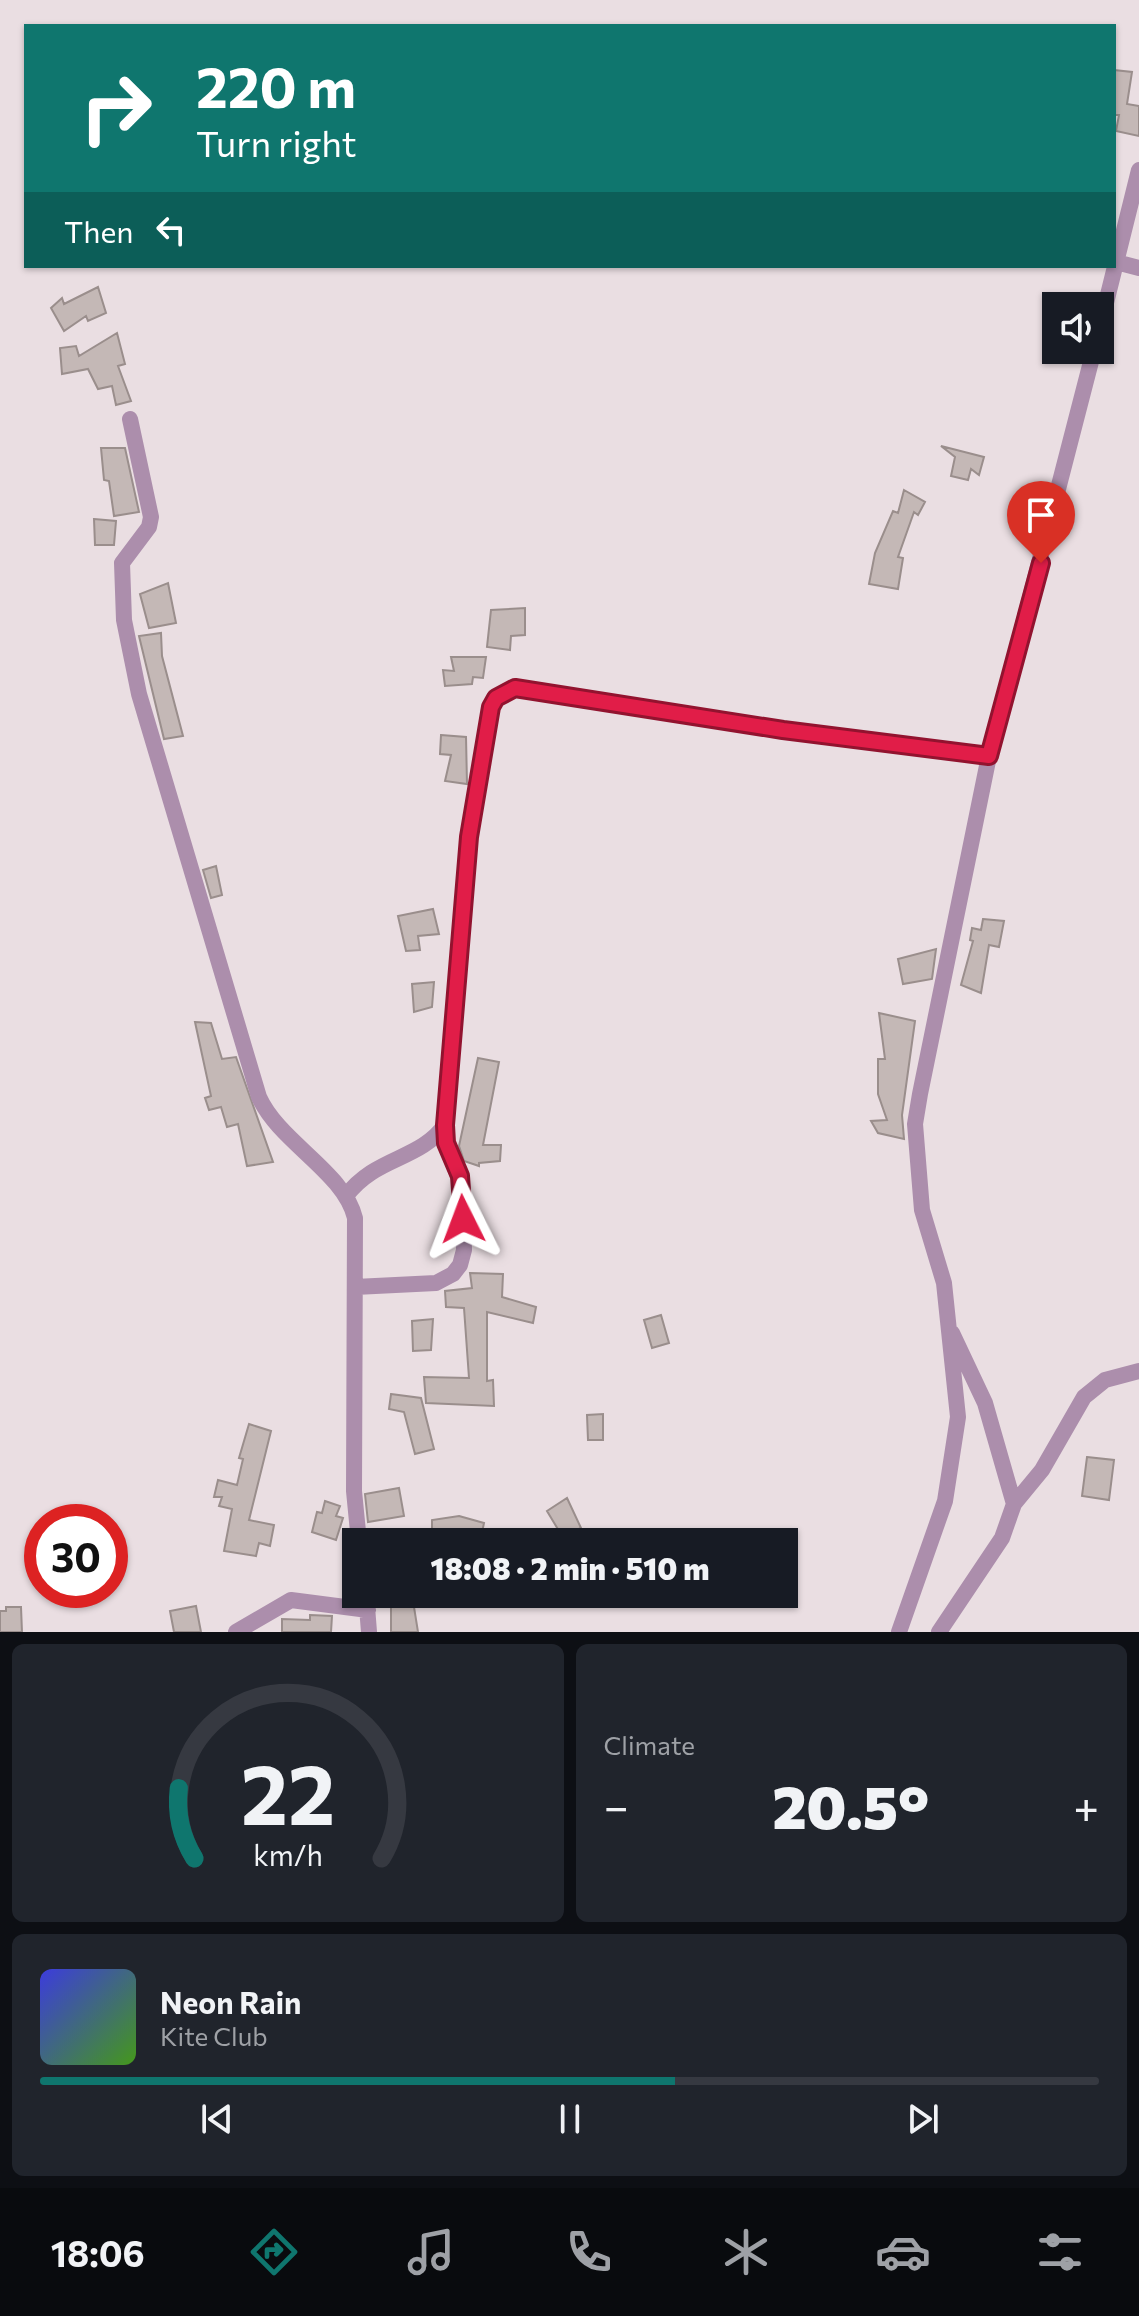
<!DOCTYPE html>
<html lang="en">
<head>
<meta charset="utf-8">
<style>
	:root { --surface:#171b24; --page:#20242c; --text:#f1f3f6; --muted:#9ea1a6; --line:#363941; --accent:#0f766e }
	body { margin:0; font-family:Commissioner,sans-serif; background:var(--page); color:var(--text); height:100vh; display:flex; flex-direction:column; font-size:30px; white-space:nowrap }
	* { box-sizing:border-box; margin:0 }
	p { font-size:26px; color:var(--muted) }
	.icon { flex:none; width:44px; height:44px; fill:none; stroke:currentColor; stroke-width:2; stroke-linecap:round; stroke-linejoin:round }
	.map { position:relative; height:1632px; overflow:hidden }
	.details { display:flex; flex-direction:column; gap:12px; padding:12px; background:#0d0f14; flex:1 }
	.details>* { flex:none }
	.hud { position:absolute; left:24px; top:24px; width:1092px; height:244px; border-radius:0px; box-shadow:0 2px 6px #0004; background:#0f766e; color:#fff; overflow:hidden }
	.tools { position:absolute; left:1042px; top:292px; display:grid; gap:16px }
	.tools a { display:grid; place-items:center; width:72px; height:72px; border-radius:0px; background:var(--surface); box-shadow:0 2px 6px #0004; font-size:40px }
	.speed { position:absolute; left:24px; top:1504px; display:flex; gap:16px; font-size:40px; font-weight:700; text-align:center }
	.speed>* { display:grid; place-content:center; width:104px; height:104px; border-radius:50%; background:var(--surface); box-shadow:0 2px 6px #0004; line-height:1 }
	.speed .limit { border:12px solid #d22; background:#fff; color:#111 }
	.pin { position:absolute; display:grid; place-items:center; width:68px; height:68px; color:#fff; margin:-82px -34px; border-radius:50% 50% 50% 0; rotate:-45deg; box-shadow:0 0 8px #0007 }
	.pin .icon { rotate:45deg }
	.me { position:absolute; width:88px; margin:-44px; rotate:357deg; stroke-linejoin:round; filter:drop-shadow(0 0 6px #0008) }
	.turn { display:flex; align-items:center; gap:28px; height:168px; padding:0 40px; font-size:36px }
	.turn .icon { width:104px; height:104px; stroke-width:2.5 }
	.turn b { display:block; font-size:56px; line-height:68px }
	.then { display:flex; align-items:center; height:76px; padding:0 40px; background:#0003; gap:16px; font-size:30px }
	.big { font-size:60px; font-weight:800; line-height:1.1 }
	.details .widget { flex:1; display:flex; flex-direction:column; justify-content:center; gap:12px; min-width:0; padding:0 28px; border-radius:12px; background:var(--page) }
	.details .dial { align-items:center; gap:0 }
	.dial svg { height:208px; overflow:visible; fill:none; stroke:var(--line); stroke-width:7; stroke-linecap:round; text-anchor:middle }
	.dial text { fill:var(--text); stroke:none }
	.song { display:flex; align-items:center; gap:24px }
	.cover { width:96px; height:96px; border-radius:12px; background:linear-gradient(135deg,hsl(240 70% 55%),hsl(100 70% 35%)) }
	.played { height:8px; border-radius:4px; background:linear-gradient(90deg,var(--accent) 60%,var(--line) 60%) }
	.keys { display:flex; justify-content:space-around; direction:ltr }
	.heat { display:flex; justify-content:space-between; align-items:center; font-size:44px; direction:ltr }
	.details .tiles { flex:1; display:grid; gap:12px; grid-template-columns:1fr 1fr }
	.widget:last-child { grid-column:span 2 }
	.trip { position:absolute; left:342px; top:1528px; width:456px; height:80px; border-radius:0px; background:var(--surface); box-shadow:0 2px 6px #0004; font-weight:800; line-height:80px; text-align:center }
	.tabs { display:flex; height:128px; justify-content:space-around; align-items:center; background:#090b0e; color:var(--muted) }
	.tabs .icon { width:56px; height:56px }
	.tabs .selected { color:var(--accent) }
	.tabs b { font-size:36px; color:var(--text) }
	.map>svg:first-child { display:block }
</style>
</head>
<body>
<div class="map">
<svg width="1139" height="1632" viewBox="0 0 1139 1632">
	<rect width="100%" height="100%" fill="#eadee2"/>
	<path fill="#c4b8b6" stroke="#9a8e8c" stroke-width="2" d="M1114,70L1132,72L1127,104L1139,106V136L1116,131L1119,115H1114Z
		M98,287L106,313L88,321L86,316L64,331L51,308L62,298L64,304Z
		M117,333L125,364L118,366L131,401L116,405L112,386L98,389L88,369L62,374L60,348L76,346L79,356Z
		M941,446L984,457L979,475L971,469L968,480L951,476L955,457Z
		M101,448H125L139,512L114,516L109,481L104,480Z
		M904,490L925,502L918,515L914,512L898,557L903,558L898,589L869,584L875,553L893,511L898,513Z
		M94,519L116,521L114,545H95Z
		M168,583L176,623L149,628L140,594Z
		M525,608V635L511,636L510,650L487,647L491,610Z
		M161,633L162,656L183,736L164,739L139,636Z
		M451,657H486L483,678L473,677L472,684L445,686L443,670L454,671Z
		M441,735L466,737L467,784L445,781L451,755L440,754Z
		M216,866L222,895L211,898L203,870Z
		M433,909L439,934L418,936L420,950L406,951L398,916Z
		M983,919L1004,921L999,947L989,945L981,993L961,985L973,941L970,940L972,928L981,930Z
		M936,949L932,979L903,984L898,959Z
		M434,982L432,1007L414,1012L412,984Z
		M879,1013L915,1021L902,1115L904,1139L878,1133L871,1121L887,1120L878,1094V1059H885Z
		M195,1022L211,1023L222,1059L236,1057L273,1162L247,1166L238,1124L227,1127L221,1107L209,1110L205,1098L211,1096Z
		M478,1058L499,1062L483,1145H501L500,1161L479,1163V1166L464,1161L459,1146Z
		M470,1273L503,1274L502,1297L536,1307L533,1323L487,1312V1381L493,1380L494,1406L426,1403L424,1377L469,1378L464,1308L446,1307L445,1291L472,1288Z
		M661,1315L669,1343L652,1348L644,1320Z
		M433,1319L431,1350L413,1351L412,1321Z
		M391,1394L421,1398L434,1449L415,1454L404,1412L389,1409Z
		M603,1414V1440H588L587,1415Z
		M249,1424L271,1431L249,1520L274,1525L270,1546L259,1543L256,1556L224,1551L232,1509L219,1506L222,1497H214L218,1480L237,1485L243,1459L239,1458Z
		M1087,1457L1114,1460L1109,1500L1082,1496Z
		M399,1488L404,1516L368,1522L365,1494Z
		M567,1498L581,1528L562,1536L547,1511Z
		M325,1501L340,1506L336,1516L343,1518L336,1540L312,1532L317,1512L322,1513Z
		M459,1516L484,1523L480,1542H432V1520Z
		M196,1606L201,1632H174L170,1611Z
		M391,1606L414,1607L418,1632H391Z
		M6,1607H21L22,1632H0V1611H6Z
		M310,1615L332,1616L331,1632H282V1619L310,1620Z"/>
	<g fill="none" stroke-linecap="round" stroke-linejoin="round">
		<path stroke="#ac8eac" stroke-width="16" d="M1116,262L1139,268
			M1100,327L1139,170
			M130,419L151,517L149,527L122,563L124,620L139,694L259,1097C279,1142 344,1172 355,1218L354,1491L359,1542
			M346,1196C376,1156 419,1161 445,1125
			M355,1287L436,1283L453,1274L460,1265L464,1250L462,1187L446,1143L445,1125L469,837L491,707L496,698L515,688L783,730L989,756
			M952,1333L985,1403L1014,1504
			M366,1594L369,1632
			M236,1632L291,1600L368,1610
			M899,1632L945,1501L958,1417L944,1283L922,1210L915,1124L920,1094L989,756L1094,350
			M939,1632L1002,1538L1014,1504L1042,1470L1084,1397L1105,1380L1139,1371"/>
	</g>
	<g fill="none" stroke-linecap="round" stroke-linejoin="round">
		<defs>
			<path id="route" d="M463,1219L460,1176L446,1143L445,1125L469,837L491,707L496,698L515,688L783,730L989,756L1041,563"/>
		</defs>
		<use href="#route" stroke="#92132f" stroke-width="20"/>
		<use href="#route" stroke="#e11d48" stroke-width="14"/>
	</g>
</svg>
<div class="tools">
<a><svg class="icon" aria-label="sound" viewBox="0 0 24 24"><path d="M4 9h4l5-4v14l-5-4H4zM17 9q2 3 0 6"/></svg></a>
</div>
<div class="speed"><div class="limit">30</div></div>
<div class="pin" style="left:1041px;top:563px;background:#d93025"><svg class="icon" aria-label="arrive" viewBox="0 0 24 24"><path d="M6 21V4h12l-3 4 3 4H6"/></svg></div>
<svg class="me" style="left:463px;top:1219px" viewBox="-20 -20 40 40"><path d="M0-17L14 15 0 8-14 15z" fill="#e11d48" stroke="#fff" stroke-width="4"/></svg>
<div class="trip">18:08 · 2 min · 510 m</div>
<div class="hud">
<div class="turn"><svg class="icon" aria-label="right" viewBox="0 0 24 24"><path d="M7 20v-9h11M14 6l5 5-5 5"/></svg><div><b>220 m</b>Turn right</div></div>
<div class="then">Then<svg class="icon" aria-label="left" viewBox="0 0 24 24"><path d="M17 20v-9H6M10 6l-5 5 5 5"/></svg></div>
</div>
</div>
<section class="details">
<div class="tiles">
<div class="widget dial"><svg viewBox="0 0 100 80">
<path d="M14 69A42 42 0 1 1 86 69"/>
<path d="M14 69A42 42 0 0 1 8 42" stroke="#0f766e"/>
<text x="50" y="56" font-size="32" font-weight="700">22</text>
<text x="50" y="72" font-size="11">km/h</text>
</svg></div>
<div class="widget"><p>Climate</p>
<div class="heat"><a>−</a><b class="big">20.5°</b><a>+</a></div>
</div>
<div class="widget">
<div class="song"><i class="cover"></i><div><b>Neon Rain</b><p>Kite Club</p></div></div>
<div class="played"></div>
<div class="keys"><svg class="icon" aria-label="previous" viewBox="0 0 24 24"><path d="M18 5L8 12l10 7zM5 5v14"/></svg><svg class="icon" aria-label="pause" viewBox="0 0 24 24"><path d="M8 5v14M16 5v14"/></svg><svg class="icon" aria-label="next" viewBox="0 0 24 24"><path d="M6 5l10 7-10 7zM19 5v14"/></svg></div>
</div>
</div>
</section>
<nav class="tabs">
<b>18:06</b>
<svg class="icon selected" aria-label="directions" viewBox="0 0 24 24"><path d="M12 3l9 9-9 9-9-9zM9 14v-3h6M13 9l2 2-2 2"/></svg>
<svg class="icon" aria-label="music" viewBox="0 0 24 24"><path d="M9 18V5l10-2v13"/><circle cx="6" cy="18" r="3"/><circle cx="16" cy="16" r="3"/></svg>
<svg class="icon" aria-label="phone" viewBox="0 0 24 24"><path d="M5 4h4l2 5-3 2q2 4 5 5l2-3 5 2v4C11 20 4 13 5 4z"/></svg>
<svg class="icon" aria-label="climate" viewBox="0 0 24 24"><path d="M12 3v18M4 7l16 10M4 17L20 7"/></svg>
<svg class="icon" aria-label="car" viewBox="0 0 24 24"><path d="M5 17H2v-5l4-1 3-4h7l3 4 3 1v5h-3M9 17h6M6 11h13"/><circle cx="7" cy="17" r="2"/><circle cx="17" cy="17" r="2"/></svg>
<svg class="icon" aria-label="filters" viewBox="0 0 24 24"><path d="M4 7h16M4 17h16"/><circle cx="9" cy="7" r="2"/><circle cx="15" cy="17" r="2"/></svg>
</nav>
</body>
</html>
